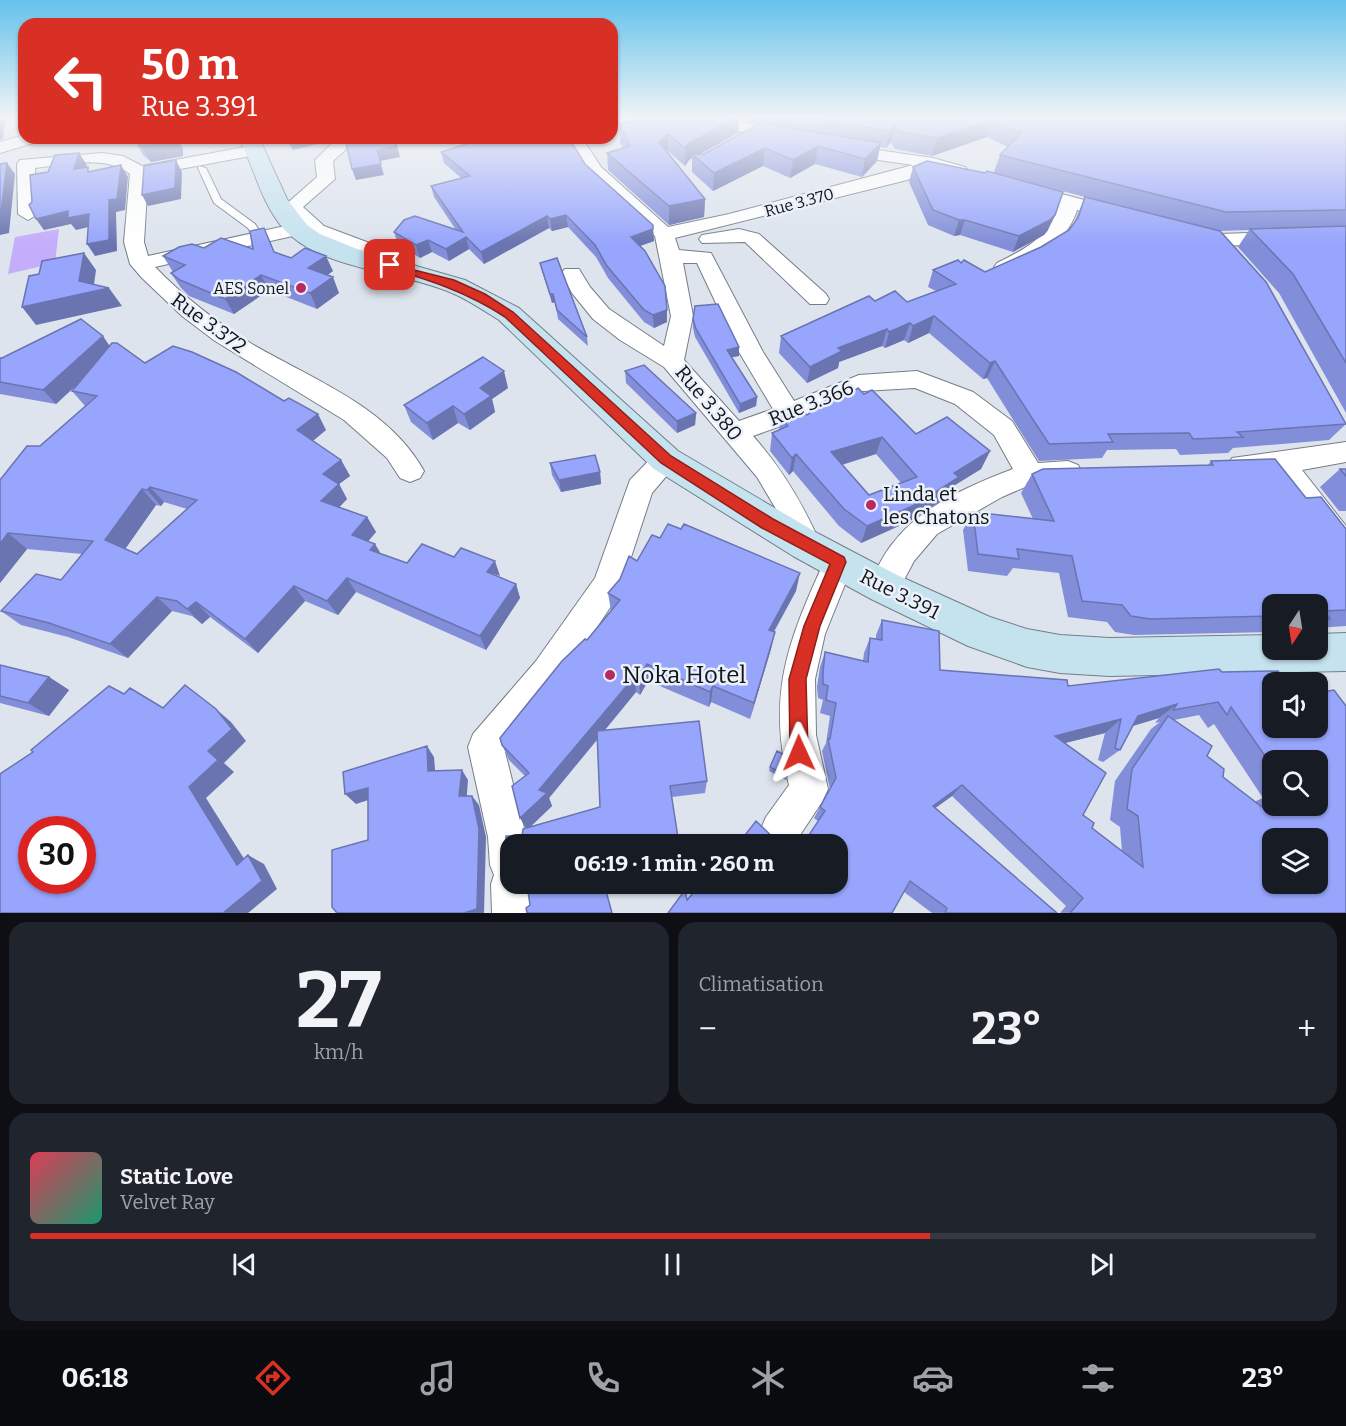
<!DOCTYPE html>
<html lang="fr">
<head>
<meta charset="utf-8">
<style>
	:root { --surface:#171b24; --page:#20242c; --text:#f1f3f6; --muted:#9ea1a6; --line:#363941; --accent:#d93025 }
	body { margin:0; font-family:Bitter,serif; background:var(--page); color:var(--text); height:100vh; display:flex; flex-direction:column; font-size:22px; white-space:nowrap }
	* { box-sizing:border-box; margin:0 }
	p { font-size:20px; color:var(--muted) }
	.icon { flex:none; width:33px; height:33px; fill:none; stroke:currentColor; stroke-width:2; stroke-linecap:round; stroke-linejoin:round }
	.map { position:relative; height:913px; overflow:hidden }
	.sheet { display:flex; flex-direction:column; gap:9px; padding:9px; background:#0d0f14; flex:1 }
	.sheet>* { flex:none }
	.top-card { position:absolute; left:18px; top:18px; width:600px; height:126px; border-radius:18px; box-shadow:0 2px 4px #0004; background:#d93025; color:#fff; overflow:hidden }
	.needle { width:39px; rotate:192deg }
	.controls { position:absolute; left:1262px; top:594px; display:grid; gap:12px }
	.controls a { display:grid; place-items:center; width:66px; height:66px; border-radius:12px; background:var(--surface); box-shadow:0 2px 4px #0004; font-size:30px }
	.speed { position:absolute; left:18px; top:816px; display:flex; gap:12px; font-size:30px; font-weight:700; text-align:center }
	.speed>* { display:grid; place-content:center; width:78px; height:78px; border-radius:50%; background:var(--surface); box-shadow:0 2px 4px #0004; line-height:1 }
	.speed .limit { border:9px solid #d22; background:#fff; color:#111 }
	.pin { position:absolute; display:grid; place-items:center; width:51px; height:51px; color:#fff; margin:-26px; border-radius:12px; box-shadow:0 3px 9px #0006 }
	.me { position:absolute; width:66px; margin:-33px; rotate:359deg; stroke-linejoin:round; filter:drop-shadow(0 0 4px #0008) }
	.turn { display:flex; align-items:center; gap:21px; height:126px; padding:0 24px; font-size:27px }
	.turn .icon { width:78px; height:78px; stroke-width:2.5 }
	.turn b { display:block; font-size:42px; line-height:51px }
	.big { font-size:45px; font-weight:700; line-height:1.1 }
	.sheet .tile { flex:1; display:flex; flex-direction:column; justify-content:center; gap:9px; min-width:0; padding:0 21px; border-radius:18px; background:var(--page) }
	.sheet .dial { align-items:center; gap:0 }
	.dial b { font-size:78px; line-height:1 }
	.song { display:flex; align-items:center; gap:18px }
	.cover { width:72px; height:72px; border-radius:9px; background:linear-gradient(135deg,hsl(350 70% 55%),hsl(160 70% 35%)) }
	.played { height:6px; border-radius:3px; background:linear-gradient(90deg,var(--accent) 70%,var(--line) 70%) }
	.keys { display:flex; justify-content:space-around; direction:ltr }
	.heat { display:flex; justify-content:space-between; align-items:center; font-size:33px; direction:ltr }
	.sheet .tiles { flex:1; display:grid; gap:9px; grid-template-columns:1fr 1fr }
	.tile:last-child { grid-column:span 2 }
	.trip { position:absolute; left:500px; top:834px; width:348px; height:60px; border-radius:18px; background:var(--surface); box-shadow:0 2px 4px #0004; font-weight:700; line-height:60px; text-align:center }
	.tab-bar { display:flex; height:96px; justify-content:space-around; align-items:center; background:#090b0e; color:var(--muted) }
	.tab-bar .icon { width:42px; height:42px }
	.tab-bar .active { color:var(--accent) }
	.tab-bar b { font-size:27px; color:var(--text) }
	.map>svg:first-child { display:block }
</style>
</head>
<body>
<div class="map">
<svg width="1346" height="913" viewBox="0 0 1346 913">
	<rect width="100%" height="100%" fill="#dde4ee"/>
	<path fill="#c4adfa" d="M59,229L55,263L8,274L15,237Z"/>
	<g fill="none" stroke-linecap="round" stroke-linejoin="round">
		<defs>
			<path id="service" d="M199,166L206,168L221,199L255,224L264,238L263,240H255L248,228L214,203L198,168Z"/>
			<path id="minor" d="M710,116H731L761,129L788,134L790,138L782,143L750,137Z
				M24,135V138H39L37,142L0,153V142Z
				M338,138H367L365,142L351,145L333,161L335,179L303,207L324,226L380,247L416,266L419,270L416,274H402L366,255L306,230L297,235L155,267C184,297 216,322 252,344C312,379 389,407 424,471L420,478L410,482L400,478L387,458L344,420L215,341L182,316L142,278L130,264L124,242L130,174C105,154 64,165 35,168L38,214L28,220L18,214L17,164L20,160L102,153L123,156L142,166L256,145L265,150L262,154L148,175L144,242L148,256L299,223L283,207L317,177L315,160Z
				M566,138H582L601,167L668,227L729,214L913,165L837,154L834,150L837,146L843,145L933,158L965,167L968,171L965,175L959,176L935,169L907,180L675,238L679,250L711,253L763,352L794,401L859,375L917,371L973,392L1012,421L1038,463L1068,461L1078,465L1082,472L1078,479L1032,484L1002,497L937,534L914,561L895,597L884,601L873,597L868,587C875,572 883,555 893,543C921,506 971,485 1013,469L994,435L955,404L915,388L863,391L798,420L753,436C783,470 803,504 821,545L817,554L806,557L795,554L776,509L757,477L664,367L620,340L593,319L572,293L561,273L565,269H579L590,287L609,309L664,346L671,316L655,236L588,174ZM683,263H697L739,352L773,409L739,421L684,360L693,316Z
				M1024,184L1122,210L1125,214L1115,220L1077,210C1070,237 1026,279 997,271L994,267L997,263C1025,249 1050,237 1059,205L1017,194L1015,190L1017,186Z
				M1193,227L1219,234L1346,230V242L1218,246L1186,237L1183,233L1186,229Z
				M739,229L759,234L826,294L829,299L826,304H810L745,242L702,243L699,239L702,235Z
				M1346,442V462L1302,470L1346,526V561L1335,557L1274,474L1242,475L1232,472L1228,465L1232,458Z
				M666,450L676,453L680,460L652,493L619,594L560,683L505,752L528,844H510V884H531L534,913H492L491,884L494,875L490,865L488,837L468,747L473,734L536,661L595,578L630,480L656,453Z
				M839,549L850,553L854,562L825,634L815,679L816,735L828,789L822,802L794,844H766L760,831L766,817L789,785C767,695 787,643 824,562L828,553Z"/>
			<path id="secondary" d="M239,138H259L287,199L307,225L320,234L357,249L465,280L519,308L678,451L819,534L897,575L990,617L1027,629L1060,635L1110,638L1272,635V650H1317V634L1346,633V671L1110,676L1060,673L1027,667L968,646L871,599L793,556L654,469L499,320C480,308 461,295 439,288C392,271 317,267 283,228C261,203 254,167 239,138Z"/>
		</defs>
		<use href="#service" stroke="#767d86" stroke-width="2"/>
		<use href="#minor" stroke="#767d86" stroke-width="2"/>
		<use href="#secondary" stroke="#767d86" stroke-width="2"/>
		<use href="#service" fill="#fff" fill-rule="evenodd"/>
		<use href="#minor" fill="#fff" fill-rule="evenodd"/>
		<use href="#secondary" fill="#c5e2ef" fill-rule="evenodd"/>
	</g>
	<path fill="#828ed9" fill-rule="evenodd" d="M648,116H1346V413L1279,293L1238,247L1249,230L1219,231L1346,424L1329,440L1233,448L1228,453L1180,455L1176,449L1107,450L1102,458L1039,461L987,378L983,379L929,333L908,343L904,340L885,348L882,346L839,362L838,368L807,383L779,353L781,336L875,301L907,302L936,291L928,287L933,270L961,263L985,272L1041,247L1069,230L1074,223L1085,197L1089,198L1012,178L1048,230L1044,235L1013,252L960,235L954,236L928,225L909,182L913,167L985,173L994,172L1000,155L1008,147L987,137L932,156L895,149L891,142L886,148L880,147L877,161L862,177L815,164L790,178L763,166L713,191L692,172V158L689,160L685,166L668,151L667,152L705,199L704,217L669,225L608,170L607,153L623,148L620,142V125ZM739,117L756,125L704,154H700L738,133Z
		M285,138H335L333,140L293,150Z
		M465,138H569L585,164L653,229L654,241L640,246L667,310V322L654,328L644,322L608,278L596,257L568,227L552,231L549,228L484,264L469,249L449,261L432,252L420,258L398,244L394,232L456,230L434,197L431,186L461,178L444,163L441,152L467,143Z
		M134,139L183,149V156L151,162L143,155Z
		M253,249L275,252L333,271L327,275L339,293L317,309L269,290L234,314L189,296L181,288L171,273L173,272L163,256Z
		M540,263L587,337L588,346L558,319L555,302L552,303L542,271Z
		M693,319L739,356L732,357L757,397L756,406L739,413L695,337L693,328Z
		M109,345L145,363L326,430L313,441L341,460L350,476L339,484L347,499L339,507L367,517L376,532L368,541L381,554L407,563L500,577L516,584L520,598L486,650L356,592L338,615L305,601L258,653L210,617L202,624L192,616L172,611L128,658L68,637L21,625L1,611L61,580L82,554L27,549L0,583V480L85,406L72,391L80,382L56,404L0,394V358ZM164,502L187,509L137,554L125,549L156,505L161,506Z
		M625,371L696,413L695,425L677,433L626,383Z
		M508,388L492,399L495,412L470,430L458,423L433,440L411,422L404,405Z
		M850,394H864L916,434L990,451L981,469L955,485L951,494L910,521L861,543L839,526L793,471L789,475L770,451L772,433L779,430L781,417L807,415L831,402ZM876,454L901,483L869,495L842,465Z
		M1211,461L1306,498L1346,529V626L1317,628V604H1272V632L1134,635L1115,632L1107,622L1068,617L1059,573L1013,568L1007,576L968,571L963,530L973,512L1033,519L1021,493L1032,474L1208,465Z
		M550,463L600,472L601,484L561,492L552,475Z
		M1340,469H1346V511H1339L1320,487Z
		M637,561L796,591L774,632L771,649L750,719L711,702L709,707L648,681L640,695L636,692L605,730L707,781L705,793L672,797L510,844V852L506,846L522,836L526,828L525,776L509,760L502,745L611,611L608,593ZM597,740L600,807L531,826L552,806L549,798Z
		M882,620L939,631L940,670L1067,680L1068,686L1219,669L1222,672L1278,671L1287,682H1272V728H1317V693L1334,690L1346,706V913H1060L1066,906L952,796L935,808L1057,913H932L904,892L892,913H668L685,890L687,900L701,884H837V844H803L819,822L814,818L830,789L822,751L826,743L830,716L820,713L823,700L818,698L817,687L820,667L825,652L863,661L864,653L870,638L876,639V635ZM1199,715L1208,728L1214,724L1263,798L1254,802L1223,777L1224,769L1207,756L1212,746L1174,720ZM1159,718L1155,723L1160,722L1151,729L1115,781L1110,820L1120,827L1122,851L1092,828L1094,823L1083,815L1106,773L1065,743L1105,733L1098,760L1103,762L1120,750L1133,726ZM1272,760H1317V806H1272ZM1272,838H1317V884H1272Z
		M0,665L49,677L69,690L49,716L0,703Z
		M770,767L787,776L786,780L769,771Z"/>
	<path fill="#6a74b0" d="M0,116H1L5,121L3,139L0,140Z
		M739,116L738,133L695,157L692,154V158L689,160L685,166V148L689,143Z
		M992,120L987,137L932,156L937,138Z
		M895,125L891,142L886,148L890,131Z
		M668,134V151L659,159V142Z
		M174,138H177L183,149V156L151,162L141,146Z
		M291,138H335L333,140L293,150L289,139Z
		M881,143L877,161L862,177L865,159Z
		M397,146L400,157L380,161L384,175L356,180L352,169L377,150Z
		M818,146L815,164L790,178L793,160Z
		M765,148L763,166L713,191L714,173Z
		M79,153L87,165L81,181L74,169Z
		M176,160L182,172L181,199L148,206L142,195Z
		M7,163L15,174L9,233L0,235V222Z
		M121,165L128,177L125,210L116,212L117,251L95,256L87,244L109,200Z
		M705,199L704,217L669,225V206Z
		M68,211L89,214L97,225L76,230L71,224L44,230L36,219Z
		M566,215L568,227L552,231L550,219Z
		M1055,215L1048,230L1044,235L1013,252L1019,236Z
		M547,216L549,228L484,264L481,252Z
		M959,220H965L960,235L954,236Z
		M653,229L654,241L631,249V237Z
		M466,237L469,249L449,261L446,249Z
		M428,240L432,252L420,258L416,245Z
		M84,253L96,270L93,292L109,288L122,306L36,325L22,307L79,281Z
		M326,256L333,271L315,284L308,268Z
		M261,275L269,290L234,314L225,299Z
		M333,277L339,293L317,309L310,293Z
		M550,294H553L555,302L552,303Z
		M667,310V322L654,328L653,315Z
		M934,316L929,333L908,343L913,326Z
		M910,323L904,340L885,348L889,332Z
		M887,329L882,346L839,362L838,368L807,383L810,367L838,348Z
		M103,336L113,351L56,404L43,390Z
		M739,347V356L727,358V350Z
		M995,361L987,378L983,379L990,363Z
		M504,371L508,388L492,399L495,412L470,430L464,414L480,388Z
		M757,397L756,406L739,413L740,404Z
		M453,406L458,423L433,440L427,423Z
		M696,413L695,425L677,433V421Z
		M318,414L326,430L306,446L297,430Z
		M882,437L876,454L827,469L831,452Z
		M990,451L981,469L955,485L951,494L910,521L861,543L867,526Z
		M796,454L793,471L789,475L792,458Z
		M341,460L350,476L339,484L347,499L330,517L321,501L323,474Z
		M600,472L601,484L561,492L559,480Z
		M150,487L164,502L161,506L147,490Z
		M142,489L156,505L121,555L105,540Z
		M367,517L376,532L360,551L352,535Z
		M8,533L27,549L0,583V544Z
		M375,544L384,559L370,550Z
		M495,561L500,576L487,572Z
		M800,573L796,591L765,647L769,630Z
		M347,578L356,592L338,615L327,601Z
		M516,584L520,598L486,650L480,636Z
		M294,586L305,601L258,653L245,639Z
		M157,597L172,611L128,658L110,644Z
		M196,602L210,617L202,624L187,609Z
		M775,632L771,649L750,719L754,703Z
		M647,664L648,681L640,695L639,679Z
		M635,676L636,692L549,798L552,806L527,830L520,818L539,790Z
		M49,677L69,690L49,716L28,703Z
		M713,686L711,702L709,707L710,692Z
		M1177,704L1159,718L1122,729L1138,716Z
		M216,709L231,722L246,741L224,763L234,772L206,798L253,873L237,865L189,787L208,751Z
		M1121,719L1105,733L1041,749L1055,736Z
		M427,746L434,757L436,781L428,771Z
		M462,770L468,780L466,806L459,796Z
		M962,785L952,796L923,817L933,806Z
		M368,788L378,797L356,804L345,794Z
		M472,796L479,805L486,837L484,913H464Z
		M248,855L264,864L277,889L248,913H223Z
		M604,884H626L606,890L613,913Z"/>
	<path fill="#97a5fc" stroke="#6a74b0" stroke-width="1.5" fill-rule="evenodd" d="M648,116H739L689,143L685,148L668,134L659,142L705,199L669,206L607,153L630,146L620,125Z
		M800,116H1346V210L1226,212L1000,155L1021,133L992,120L937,138L899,132L895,125L890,131Z
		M760,123L881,143L865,159L818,146L793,160L765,148L714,173L692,154H704Z
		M138,138H174V140L141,146L134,139Z
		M348,138H393L397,146L377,150L381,164L352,169L345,139Z
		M468,138H569L585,164L653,225V229L631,237L645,251L665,286L667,310L653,315L644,310L607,266L595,245L566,215L550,219L547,216L481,252L466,237L446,249L428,240L416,245L394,232L404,220L415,216L463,232L431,186L470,176L441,152L470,143Z
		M79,153L74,169L88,167V172L121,165L117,199L109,200V240L87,244L89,214L68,218V211L36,219L29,205L32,202L30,175L48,172L55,155Z
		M176,160L175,188L142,195L144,166Z
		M927,161L985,173L987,171L1063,192L1055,215L1050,220L1019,236L965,220H959L933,210L913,167Z
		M7,163L0,222V164Z
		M1085,197L1220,231L1266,282L1346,424L1237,432L1243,437L1193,439L1189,433L1108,434L1113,442L1049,444L995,361L990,363L934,316L913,326L910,323L889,332L887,329L838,348L842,351L810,367L781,336L869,296L875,301L895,291L907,302L956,284L933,270L958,260L961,263L964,260L985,272L1041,247L1069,230L1078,218Z
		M1346,226V363L1293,274L1250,229Z
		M264,228L274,252L291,258L305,248L326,256L308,268L333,277L310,293L261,275L225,299L180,280L171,273L185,265L163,256L179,247L192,244L204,248L221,238L253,249L250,231Z
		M84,253L79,281L109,288L22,307L29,276L39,274L42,261Z
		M557,258L587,337L557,310L553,294H550L540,263Z
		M718,304L739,347L727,350L757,397L740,404L696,329L693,319L695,306Z
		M81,319L103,336L43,390L0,382V358H2Z
		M112,343H117L145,363L173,346L192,352L236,372L284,401L289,398L318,414L297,430L341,460L323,474L339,484L321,501L367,517L352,535L375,544L370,550L407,563L422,544L454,557L461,548L495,561L487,572L516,584L480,636L347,578L327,601L294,586L245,639L196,602L187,609L177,601L157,597L110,644L49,623L1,611L36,574L61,580L93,541L8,533L0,544V480L27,446H40L97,396L72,391ZM150,487L197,500L137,554L105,540L142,489L147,490Z
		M483,357L504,371L480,388L491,396L464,414L453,406L427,423L404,405Z
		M644,365L696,413L677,421L625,371Z
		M858,388L864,394L872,390L916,434L947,417L990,451L954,473L959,477L917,504L867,526L844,509L796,454L792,458L772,433L788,426L781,417L802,410L807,415L827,398L831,402L844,391L850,394ZM882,437L917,477L869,495L831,452Z
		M595,455L600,472L559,480L550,463Z
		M1275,459L1306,498L1321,497L1346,529V610L1325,611L1330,619H1317V604H1272V616L1150,619L1131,616L1122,605L1082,601L1072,556L1017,549L1019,559L978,554L973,512L1054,521L1032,474L1043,469L1213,465L1211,461Z
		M1340,469H1346V476Z
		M668,524L681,529L684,524L800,573L769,630L775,632L754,703L713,686L710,692L647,664L639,679L635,676L539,790L547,793L520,818L512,786L529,773L502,745L500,738L562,661L585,639L587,640L620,600L608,593L620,579L629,556L637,561L652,535L660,538Z
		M882,620L939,631L940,670L1067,680L1068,686L1219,669L1222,672L1278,671L1287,682H1272V728H1317V693L1334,690L1346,706V913H1070L1083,898L962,785L933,806L1057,913H945L947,908L910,881L892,913H668L685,890L687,900L701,884H837V844H803L825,811L820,807L836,778L828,739H830L836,703L826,700L828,686L823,684V673L825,652L868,662L870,638L882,640ZM1218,702L1227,715L1231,707L1272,766V760H1317V806H1299L1301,808L1297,806H1272V798L1266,810L1223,777L1224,769L1207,756L1212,746L1168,716L1132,769L1127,809L1138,816L1143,867L1092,828L1094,823L1083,815L1106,773L1055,736L1121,719L1115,748L1120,750L1138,716L1177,704L1173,710ZM1272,838H1317V884H1272Z
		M0,665L49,677L28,703L0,696Z
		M185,685L216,709L232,729L208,751L218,760L189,787L237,865L248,855L262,881L223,913H0V774L33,752L31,750L109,686L124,694L130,688L163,708ZM32,830H82V880H32Z
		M699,721L707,781L670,786L679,844H510V846H506V836H522L523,829L600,807L597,731Z
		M427,746L428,771L462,770L459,796H472L479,829L477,909L464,913H337L332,907V850L368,840V788L345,794L343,772Z
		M777,751L783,754L787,776L770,767Z
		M756,821L780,844H738Z
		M527,884H604L612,913H527L526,908L530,905Z"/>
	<linearGradient id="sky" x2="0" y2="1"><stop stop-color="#64c2eb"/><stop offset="0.48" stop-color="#f0f3f7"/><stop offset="1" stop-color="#f0f3f7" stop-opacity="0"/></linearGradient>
	<rect width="1346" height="244" fill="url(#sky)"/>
	<path fill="#d93025" stroke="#8d1f18" stroke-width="1.5" d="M386,263L454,280L485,294L513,312L671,456L773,519L844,557L846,562L820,626L806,679L808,753L805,760L799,762L792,760L790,753L789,679L804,626L830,564L762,528L661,463L505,317C467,292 429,280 386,267Z"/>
	<g fill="#b62a61" stroke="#eaf1fb" stroke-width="2">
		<circle cx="301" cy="288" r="6"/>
		<circle cx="871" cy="505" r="6"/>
		<circle cx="610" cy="675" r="6"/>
	</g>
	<g text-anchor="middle" stroke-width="5" stroke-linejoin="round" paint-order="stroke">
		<g font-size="16" fill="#121417" stroke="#eaf1fb">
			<text transform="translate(799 202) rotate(-15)" y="6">Rue 3.370</text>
		</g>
		<g font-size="16" fill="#121417" stroke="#eaf1fb" text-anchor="end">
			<text x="289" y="294">AES Sonel</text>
		</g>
		<g font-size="20" fill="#121417" stroke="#eaf1fb">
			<text transform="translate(209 323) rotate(36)" y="7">Rue 3.372</text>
			<text transform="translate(709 403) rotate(50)" y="7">Rue 3.380</text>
			<text transform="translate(811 403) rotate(-22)" y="7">Rue 3.366</text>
			<text transform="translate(900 594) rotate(27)" y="7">Rue 3.391</text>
		</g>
		<g font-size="20" fill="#121417" stroke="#eaf1fb" text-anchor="start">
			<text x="883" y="501">Linda et<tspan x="883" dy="23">les Chatons</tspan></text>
		</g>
		<g font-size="24" fill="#121417" stroke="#eaf1fb" text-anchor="start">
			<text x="622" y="683">Noka Hotel</text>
		</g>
	</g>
</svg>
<div class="controls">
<a><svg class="needle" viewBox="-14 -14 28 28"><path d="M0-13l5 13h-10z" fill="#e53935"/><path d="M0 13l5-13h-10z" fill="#9ea1a6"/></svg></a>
<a><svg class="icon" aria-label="sound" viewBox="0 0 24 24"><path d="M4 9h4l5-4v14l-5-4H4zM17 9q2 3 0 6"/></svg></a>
<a><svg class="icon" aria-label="search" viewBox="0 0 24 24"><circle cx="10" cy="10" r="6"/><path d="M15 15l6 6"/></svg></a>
<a><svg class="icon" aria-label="layers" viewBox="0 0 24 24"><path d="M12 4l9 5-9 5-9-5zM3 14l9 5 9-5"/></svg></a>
</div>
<div class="speed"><div class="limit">30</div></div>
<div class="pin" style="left:390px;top:265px;background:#d93025"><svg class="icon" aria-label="arrive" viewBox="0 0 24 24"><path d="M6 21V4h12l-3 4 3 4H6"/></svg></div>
<svg class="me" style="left:799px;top:753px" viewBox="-20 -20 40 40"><path d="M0-17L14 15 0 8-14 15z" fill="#d93025" stroke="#fff" stroke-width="4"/></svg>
<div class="trip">06:19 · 1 min · 260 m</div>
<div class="top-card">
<div class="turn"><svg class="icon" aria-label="left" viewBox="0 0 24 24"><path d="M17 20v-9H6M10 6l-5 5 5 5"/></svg><div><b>50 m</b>Rue 3.391</div></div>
</div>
</div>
<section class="sheet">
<div class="tiles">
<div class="tile dial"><b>27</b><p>km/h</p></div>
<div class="tile"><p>Climatisation</p>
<div class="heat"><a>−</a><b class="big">23°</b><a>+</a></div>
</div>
<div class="tile">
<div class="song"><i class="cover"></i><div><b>Static Love</b><p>Velvet Ray</p></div></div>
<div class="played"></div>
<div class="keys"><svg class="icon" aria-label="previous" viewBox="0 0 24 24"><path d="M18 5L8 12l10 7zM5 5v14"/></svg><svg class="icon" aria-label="pause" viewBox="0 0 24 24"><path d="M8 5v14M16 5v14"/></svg><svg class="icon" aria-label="next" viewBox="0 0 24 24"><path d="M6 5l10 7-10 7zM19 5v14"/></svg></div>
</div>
</div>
</section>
<nav class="tab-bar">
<b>06:18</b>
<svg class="icon active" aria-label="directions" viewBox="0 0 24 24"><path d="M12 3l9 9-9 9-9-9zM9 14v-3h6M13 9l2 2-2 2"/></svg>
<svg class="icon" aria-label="music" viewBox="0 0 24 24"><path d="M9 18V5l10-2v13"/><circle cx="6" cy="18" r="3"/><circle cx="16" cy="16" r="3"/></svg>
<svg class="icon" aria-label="phone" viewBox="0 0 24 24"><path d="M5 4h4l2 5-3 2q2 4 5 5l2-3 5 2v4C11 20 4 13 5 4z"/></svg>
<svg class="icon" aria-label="climate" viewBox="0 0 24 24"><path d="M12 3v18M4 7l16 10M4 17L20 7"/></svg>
<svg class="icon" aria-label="car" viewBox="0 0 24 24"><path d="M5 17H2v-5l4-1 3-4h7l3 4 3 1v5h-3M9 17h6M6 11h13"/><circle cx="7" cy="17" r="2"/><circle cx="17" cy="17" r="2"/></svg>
<svg class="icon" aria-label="filters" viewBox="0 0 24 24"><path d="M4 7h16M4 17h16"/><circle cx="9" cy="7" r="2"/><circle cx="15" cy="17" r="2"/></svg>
<b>23°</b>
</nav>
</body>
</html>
